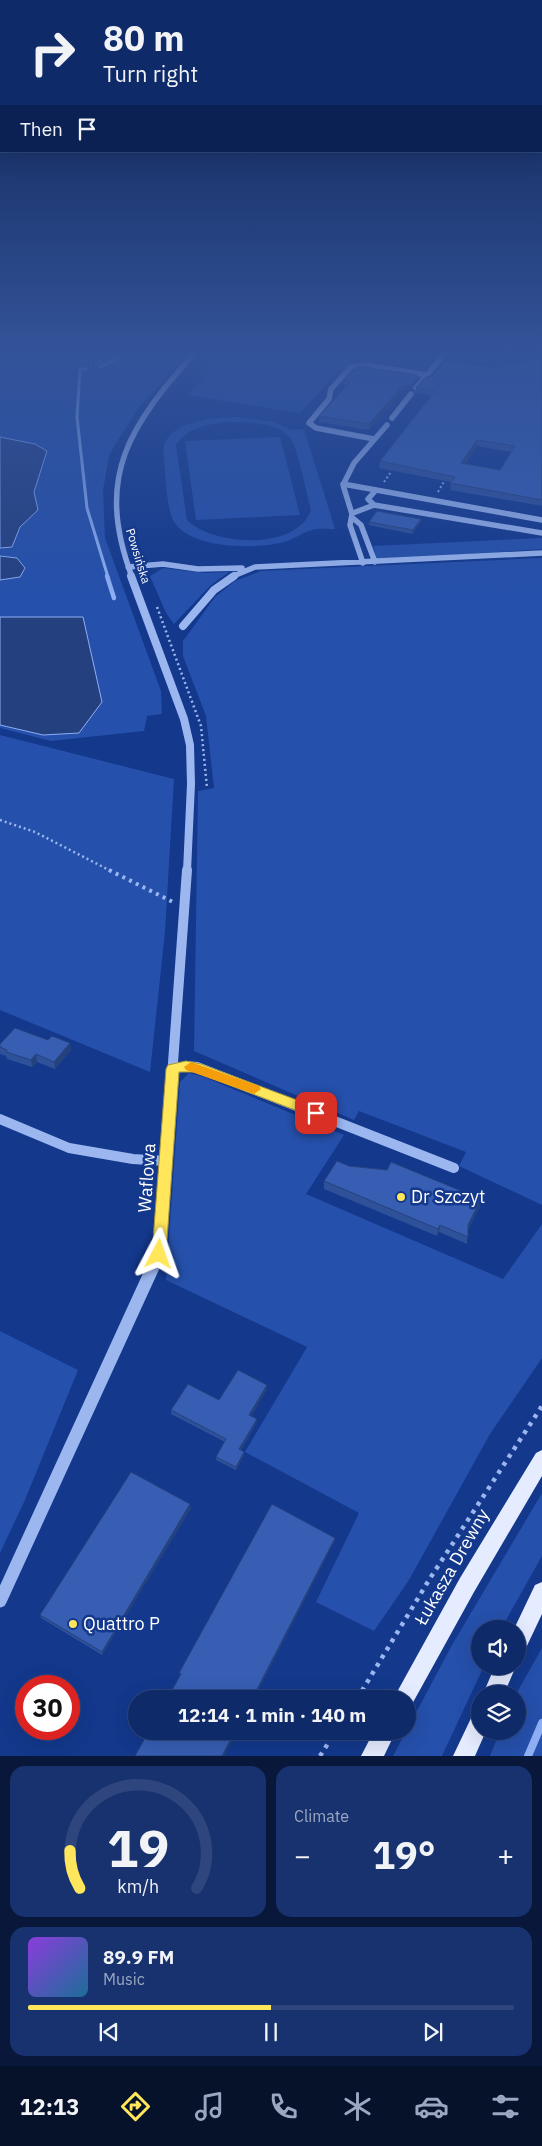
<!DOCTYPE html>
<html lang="en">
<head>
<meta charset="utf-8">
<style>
	:root { --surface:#0e2a69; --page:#17326f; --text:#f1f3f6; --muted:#9ba7c0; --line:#2e467d; --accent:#ffe65b }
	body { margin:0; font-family:"IBM Plex Sans",sans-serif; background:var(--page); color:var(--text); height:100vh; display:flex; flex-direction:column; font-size:19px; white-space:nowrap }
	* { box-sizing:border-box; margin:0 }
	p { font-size:16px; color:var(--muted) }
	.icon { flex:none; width:28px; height:28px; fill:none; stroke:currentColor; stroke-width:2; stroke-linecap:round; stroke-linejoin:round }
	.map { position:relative; height:1756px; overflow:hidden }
	.details { display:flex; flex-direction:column; gap:10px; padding:10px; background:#08173a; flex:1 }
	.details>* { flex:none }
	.banner { position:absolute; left:0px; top:0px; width:542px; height:152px; box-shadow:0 5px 20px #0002,0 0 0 1px var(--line); background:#0e2a69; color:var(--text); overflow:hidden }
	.tools { position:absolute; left:471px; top:1620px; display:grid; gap:10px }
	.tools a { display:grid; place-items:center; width:55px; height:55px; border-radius:50%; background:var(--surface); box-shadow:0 5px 20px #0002,0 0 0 1px var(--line); font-size:25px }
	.speed { position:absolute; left:15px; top:1675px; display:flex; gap:10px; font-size:25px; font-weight:700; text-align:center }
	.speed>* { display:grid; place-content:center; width:65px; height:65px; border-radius:50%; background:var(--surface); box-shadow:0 5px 20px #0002,0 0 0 1px var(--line); line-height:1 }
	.speed .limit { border:8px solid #d22; background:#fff; color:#111 }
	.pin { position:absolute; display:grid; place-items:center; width:42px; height:42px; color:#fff; margin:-21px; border-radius:10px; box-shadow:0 2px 8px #0006 }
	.me { position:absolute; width:55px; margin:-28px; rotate:4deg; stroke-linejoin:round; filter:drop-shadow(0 0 4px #0008) }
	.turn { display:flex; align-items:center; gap:18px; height:105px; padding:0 20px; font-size:22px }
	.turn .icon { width:65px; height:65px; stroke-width:2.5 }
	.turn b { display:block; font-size:35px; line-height:42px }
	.then { display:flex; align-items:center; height:48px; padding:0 20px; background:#0003; gap:10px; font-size:19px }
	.big { font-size:38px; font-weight:700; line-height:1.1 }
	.details .widget { flex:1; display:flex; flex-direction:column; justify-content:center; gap:8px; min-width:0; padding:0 18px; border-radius:15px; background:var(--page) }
	.details .dial { align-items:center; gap:0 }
	.dial svg { height:130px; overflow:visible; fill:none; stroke:var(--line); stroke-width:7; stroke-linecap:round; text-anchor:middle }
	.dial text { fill:var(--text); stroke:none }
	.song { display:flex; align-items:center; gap:15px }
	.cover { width:60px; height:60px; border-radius:8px; background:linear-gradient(135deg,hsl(270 70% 55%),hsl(200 70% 35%)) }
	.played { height:5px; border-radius:2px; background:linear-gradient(90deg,var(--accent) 50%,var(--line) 50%) }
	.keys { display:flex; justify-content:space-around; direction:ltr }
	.heat { display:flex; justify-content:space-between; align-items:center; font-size:28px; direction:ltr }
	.details .tiles { flex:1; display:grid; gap:10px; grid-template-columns:1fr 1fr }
	.widget:last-child { grid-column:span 2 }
	.trip { position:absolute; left:128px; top:1690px; width:288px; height:50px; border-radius:25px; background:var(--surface); box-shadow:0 5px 20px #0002,0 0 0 1px var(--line); font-weight:700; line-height:50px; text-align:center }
	.tabs { display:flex; height:80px; justify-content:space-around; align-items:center; background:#06112a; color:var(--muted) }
	.tabs .icon { width:35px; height:35px }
	.tabs .selected { color:var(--accent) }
	.tabs b { font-size:22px; color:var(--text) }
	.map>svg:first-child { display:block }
</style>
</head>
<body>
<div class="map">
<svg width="542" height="1756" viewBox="0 0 542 1756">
	<rect width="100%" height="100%" fill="#13388c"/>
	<path fill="#2550ab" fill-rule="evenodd" d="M0,351H109L106,357L91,361L0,357Z
		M118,351H190L140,406L116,443L109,456L103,490L105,538L161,691L162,714L147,716L144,731L51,741L0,728V548L12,547L20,527L38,510L34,492L47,451L35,444L0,437V360L92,365L113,359Z
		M226,351H362L342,372L338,371L300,413L187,395Z
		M461,351H496L486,363L455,359Z
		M236,417L270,421L292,430L304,429L335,529C328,529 318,528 312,530C301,533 292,541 280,543C253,549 188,549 173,520C166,505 165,465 163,448C171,420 212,418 236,417ZM225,422C244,422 278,421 291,439C298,449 307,496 311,510C297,551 213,546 187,520L176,445C187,428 206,425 225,422Z
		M280,437L300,515L196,520L185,441Z
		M542,538V549L377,560L373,546Z
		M542,558V1205L459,1166L466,1152L359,1111L354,1120L194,1051L198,791L214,788L206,716L183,656V641L215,597L235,581L261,571Z
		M163,568L205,573L229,572L211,585L174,624L166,613L150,576Z
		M0,735L174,779L165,932L150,1072L0,1010Z
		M189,1073L204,1077L344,1135L306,1194L503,1279L542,1224V1358L490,1434L409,1580L374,1631L316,1602L359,1513L245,1452L307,1347L166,1280L180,1082Z
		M0,1331L78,1370L25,1500L0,1553Z
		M542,1493V1556L501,1629H480V1666H484L442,1756H393L452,1645Z
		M542,1648V1756H490L500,1731H518V1694H516Z"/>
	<path fill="#25407f" stroke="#8eaff4" d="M0,437L35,444L47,451L34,492L38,510L20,527L12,547L0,548Z
		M0,556L17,558L25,568L20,577L0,580Z
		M0,617H83L102,702L79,733L43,735L0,725Z"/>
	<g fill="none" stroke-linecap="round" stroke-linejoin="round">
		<path stroke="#8eaff4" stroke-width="3" d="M100,367L113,361L122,351
			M86,369H80L77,417L87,508L108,577"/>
		<path stroke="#8eaff4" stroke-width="4.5" d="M107,576L114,598"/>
		<path stroke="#8eaff4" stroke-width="8" d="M528,1756L542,1723"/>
		<path stroke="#9cb7f0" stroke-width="2" stroke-dasharray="2 2.5" stroke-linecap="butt" d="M0,359L96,362L109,359L115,351
			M384,482L391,472
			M438,492L446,478"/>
		<path stroke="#9cb7f0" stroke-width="2.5" stroke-dasharray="2 3" stroke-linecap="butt" d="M157,607L201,726L207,788
			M0,820L35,832L111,871"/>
		<path stroke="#9cb7f0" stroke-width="4" stroke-dasharray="3 4.5" stroke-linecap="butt" d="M109,870L173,902"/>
		<path stroke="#9cb7f0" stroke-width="4.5" stroke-dasharray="4 5.5" stroke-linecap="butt" d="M357,1699L429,1580L542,1406
			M320,1756L336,1731"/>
		<path stroke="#9cb7f0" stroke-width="5.5" d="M416,388L447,351
			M392,418L411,394
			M374,439L316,428L309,423L329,399L331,389L351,367L364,365L427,375
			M343,484L542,520
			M376,490L368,499L374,505L542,533
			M353,513L374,505
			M354,519L361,525L375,562
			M363,563L350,525L352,514L343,485L354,463L387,425
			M128,567L163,564L198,569L242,568
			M132,577C94,475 130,426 196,351
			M231,577L255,567L542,553"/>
		<path stroke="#9cb7f0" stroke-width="8" d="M131,576L184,719L190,745L191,784L187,871
			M183,626L214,590L234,576"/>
		<path stroke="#9cb7f0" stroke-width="10" d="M173,1069L186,1066L197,1067L454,1168
			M0,1119L69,1148L133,1159L166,1161
			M159,1255L187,870"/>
		<path stroke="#9cb7f0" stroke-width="13" d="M0,1601L159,1254"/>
		<path fill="#e5ecff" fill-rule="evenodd" d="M542,1450V1476L474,1592L411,1706L406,1708V1699H394L397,1692L460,1578L536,1453Z
			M542,1582V1614L525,1650L518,1653V1629H514L535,1585Z
			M495,1666H516L504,1694H483Z
			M480,1711V1731H486L475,1756H453L473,1714Z
			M374,1731H396L384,1756H361Z"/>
	</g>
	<path fill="#2f519a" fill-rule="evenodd" d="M516,356L542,357V506L450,490L451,482L379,468L380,461L431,396L415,393L416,387L432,377L518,363L515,361ZM477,446L512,452L500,470L465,464Z
		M344,380H416L412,389L402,391L369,430L319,422V416L347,386H344Z
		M369,522H421L412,534L369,525Z
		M48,1040L70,1043L71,1050L55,1069L37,1062L32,1067L7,1059L6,1056L0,1054V1044Z
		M349,1166L481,1199L480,1206L468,1230L467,1244L439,1232L437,1236L324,1189V1181Z
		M267,1389L251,1416L257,1422L241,1450L244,1452V1455L236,1470L216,1460V1457L225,1442L171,1414V1410Z
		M191,1508L102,1655L41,1618L40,1615Z"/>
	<path fill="#26427d" d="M417,375L416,380L412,389L402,391L369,430V424L402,386Z
		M477,440V446L461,469V463Z
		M421,519V522L412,534L413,530Z
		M70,1043L71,1050L55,1069L54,1062Z
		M36,1054L37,1062L32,1067L31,1060Z
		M481,1199L480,1206L467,1232L468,1225Z
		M440,1225L439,1232L437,1236L438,1229Z
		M267,1385V1389L250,1419L249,1415Z
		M257,1419V1422L239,1453V1449Z
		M244,1452V1455L236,1470V1467Z
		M190,1504L191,1508L102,1655V1652Z
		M335,1538V1541L254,1699H252Z
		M235,1731H237L224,1756H222Z"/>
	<path fill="#375eb3" stroke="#26427d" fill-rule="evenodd" d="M516,356L542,357V500L450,483L455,477L380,461L435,391L416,387L427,376L432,377L446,360L494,367L525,362ZM477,440L515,446L500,470L461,463Z
		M358,366L417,375L412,384L402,386L369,424L319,416L351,381L344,380Z
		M377,511L421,519L413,530L369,522Z
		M15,1028L48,1040L52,1036L70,1043L54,1062L36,1054L31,1060L6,1052L7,1050L0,1047V1044Z
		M337,1161L349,1166L387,1170L391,1162L481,1199L468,1225V1237L440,1225L438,1229L324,1181Z
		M238,1370L267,1385L249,1415L257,1419L239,1449L244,1452L236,1467L216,1457L226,1439L171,1410L188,1384L219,1400Z
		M131,1472L190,1504L102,1652L40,1615Z
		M272,1504L335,1538L252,1699H167L181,1674L179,1673Z
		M149,1731H235L222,1756H135Z"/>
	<linearGradient id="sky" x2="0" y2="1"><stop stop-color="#0a1f4d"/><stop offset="0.59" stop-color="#335399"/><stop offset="1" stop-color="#335399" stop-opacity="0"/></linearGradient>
	<rect width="542" height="597" fill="url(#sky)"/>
	<path fill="#ffe65b" stroke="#a6963b" d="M186,1061L201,1064L321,1109L322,1113L316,1118L195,1072H179L166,1254L164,1258L159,1260L154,1258L152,1254L166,1069L168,1065Z"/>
	<path fill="#f59e0b" d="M191,1062L259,1086L261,1089L254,1094L186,1070L184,1067Z"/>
	<g fill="#ffe65b" stroke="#13388c" stroke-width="2">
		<circle cx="401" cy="1197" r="5"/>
		<circle cx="73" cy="1624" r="5"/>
	</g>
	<g text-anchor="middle" stroke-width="5" stroke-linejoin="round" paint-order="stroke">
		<g font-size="12" fill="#fff" stroke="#13388c">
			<text transform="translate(138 556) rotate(73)" y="4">Powsińska</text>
		</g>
		<g font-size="18" fill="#fff" stroke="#13388c">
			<text transform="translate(147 1178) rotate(-86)" y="6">Waflowa</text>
			<text transform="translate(452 1567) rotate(-60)" y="6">Łukasza Drewny</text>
		</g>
		<g font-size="18" fill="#fff" stroke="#13388c" text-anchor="start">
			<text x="411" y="1203">Dr Szczyt</text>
			<text x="83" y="1630">Quattro P</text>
		</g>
	</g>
</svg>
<div class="tools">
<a><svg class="icon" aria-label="sound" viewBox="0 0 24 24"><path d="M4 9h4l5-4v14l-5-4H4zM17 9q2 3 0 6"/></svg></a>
<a><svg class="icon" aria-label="layers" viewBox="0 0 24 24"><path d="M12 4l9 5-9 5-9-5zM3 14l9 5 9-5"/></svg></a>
</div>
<div class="speed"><div class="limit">30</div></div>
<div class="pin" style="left:316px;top:1113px;background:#d93025"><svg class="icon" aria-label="arrive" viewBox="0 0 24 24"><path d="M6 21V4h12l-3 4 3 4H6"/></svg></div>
<svg class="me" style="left:159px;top:1254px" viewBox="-20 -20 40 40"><path d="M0-17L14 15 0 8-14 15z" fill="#ffe65b" stroke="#fff" stroke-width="4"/></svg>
<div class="trip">12:14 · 1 min · 140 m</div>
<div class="banner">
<div class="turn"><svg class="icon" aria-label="right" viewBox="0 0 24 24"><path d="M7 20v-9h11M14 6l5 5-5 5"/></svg><div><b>80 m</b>Turn right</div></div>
<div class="then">Then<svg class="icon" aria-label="arrive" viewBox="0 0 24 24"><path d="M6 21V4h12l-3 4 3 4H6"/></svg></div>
</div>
</div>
<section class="details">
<div class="tiles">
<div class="widget dial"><svg viewBox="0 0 100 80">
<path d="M14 69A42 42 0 1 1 86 69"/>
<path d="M14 69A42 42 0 0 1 8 46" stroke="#ffe65b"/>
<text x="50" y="56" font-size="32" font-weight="700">19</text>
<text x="50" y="72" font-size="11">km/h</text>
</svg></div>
<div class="widget"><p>Climate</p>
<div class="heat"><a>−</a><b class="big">19°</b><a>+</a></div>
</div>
<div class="widget">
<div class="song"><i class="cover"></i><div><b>89.9 FM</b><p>Music</p></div></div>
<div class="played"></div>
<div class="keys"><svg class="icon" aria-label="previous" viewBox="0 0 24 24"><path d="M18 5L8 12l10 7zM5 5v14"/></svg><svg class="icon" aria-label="pause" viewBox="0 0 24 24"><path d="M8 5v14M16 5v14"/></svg><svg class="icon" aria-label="next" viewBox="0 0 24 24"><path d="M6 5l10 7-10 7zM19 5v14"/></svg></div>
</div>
</div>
</section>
<nav class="tabs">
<b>12:13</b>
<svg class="icon selected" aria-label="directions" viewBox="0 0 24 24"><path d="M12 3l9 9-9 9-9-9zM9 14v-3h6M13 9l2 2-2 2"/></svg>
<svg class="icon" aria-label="music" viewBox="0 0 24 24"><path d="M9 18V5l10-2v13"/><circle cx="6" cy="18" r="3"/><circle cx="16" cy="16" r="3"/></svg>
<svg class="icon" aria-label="phone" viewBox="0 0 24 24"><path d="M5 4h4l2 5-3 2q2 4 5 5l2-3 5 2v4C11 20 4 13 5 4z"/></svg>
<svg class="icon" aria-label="climate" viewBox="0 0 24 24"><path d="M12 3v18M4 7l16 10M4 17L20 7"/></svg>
<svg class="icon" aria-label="car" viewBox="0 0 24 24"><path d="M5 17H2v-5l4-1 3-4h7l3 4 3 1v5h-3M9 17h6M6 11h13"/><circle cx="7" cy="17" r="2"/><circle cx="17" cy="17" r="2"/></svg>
<svg class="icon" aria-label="filters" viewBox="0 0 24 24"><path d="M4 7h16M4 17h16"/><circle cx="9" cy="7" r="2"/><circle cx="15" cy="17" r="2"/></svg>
</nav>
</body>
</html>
